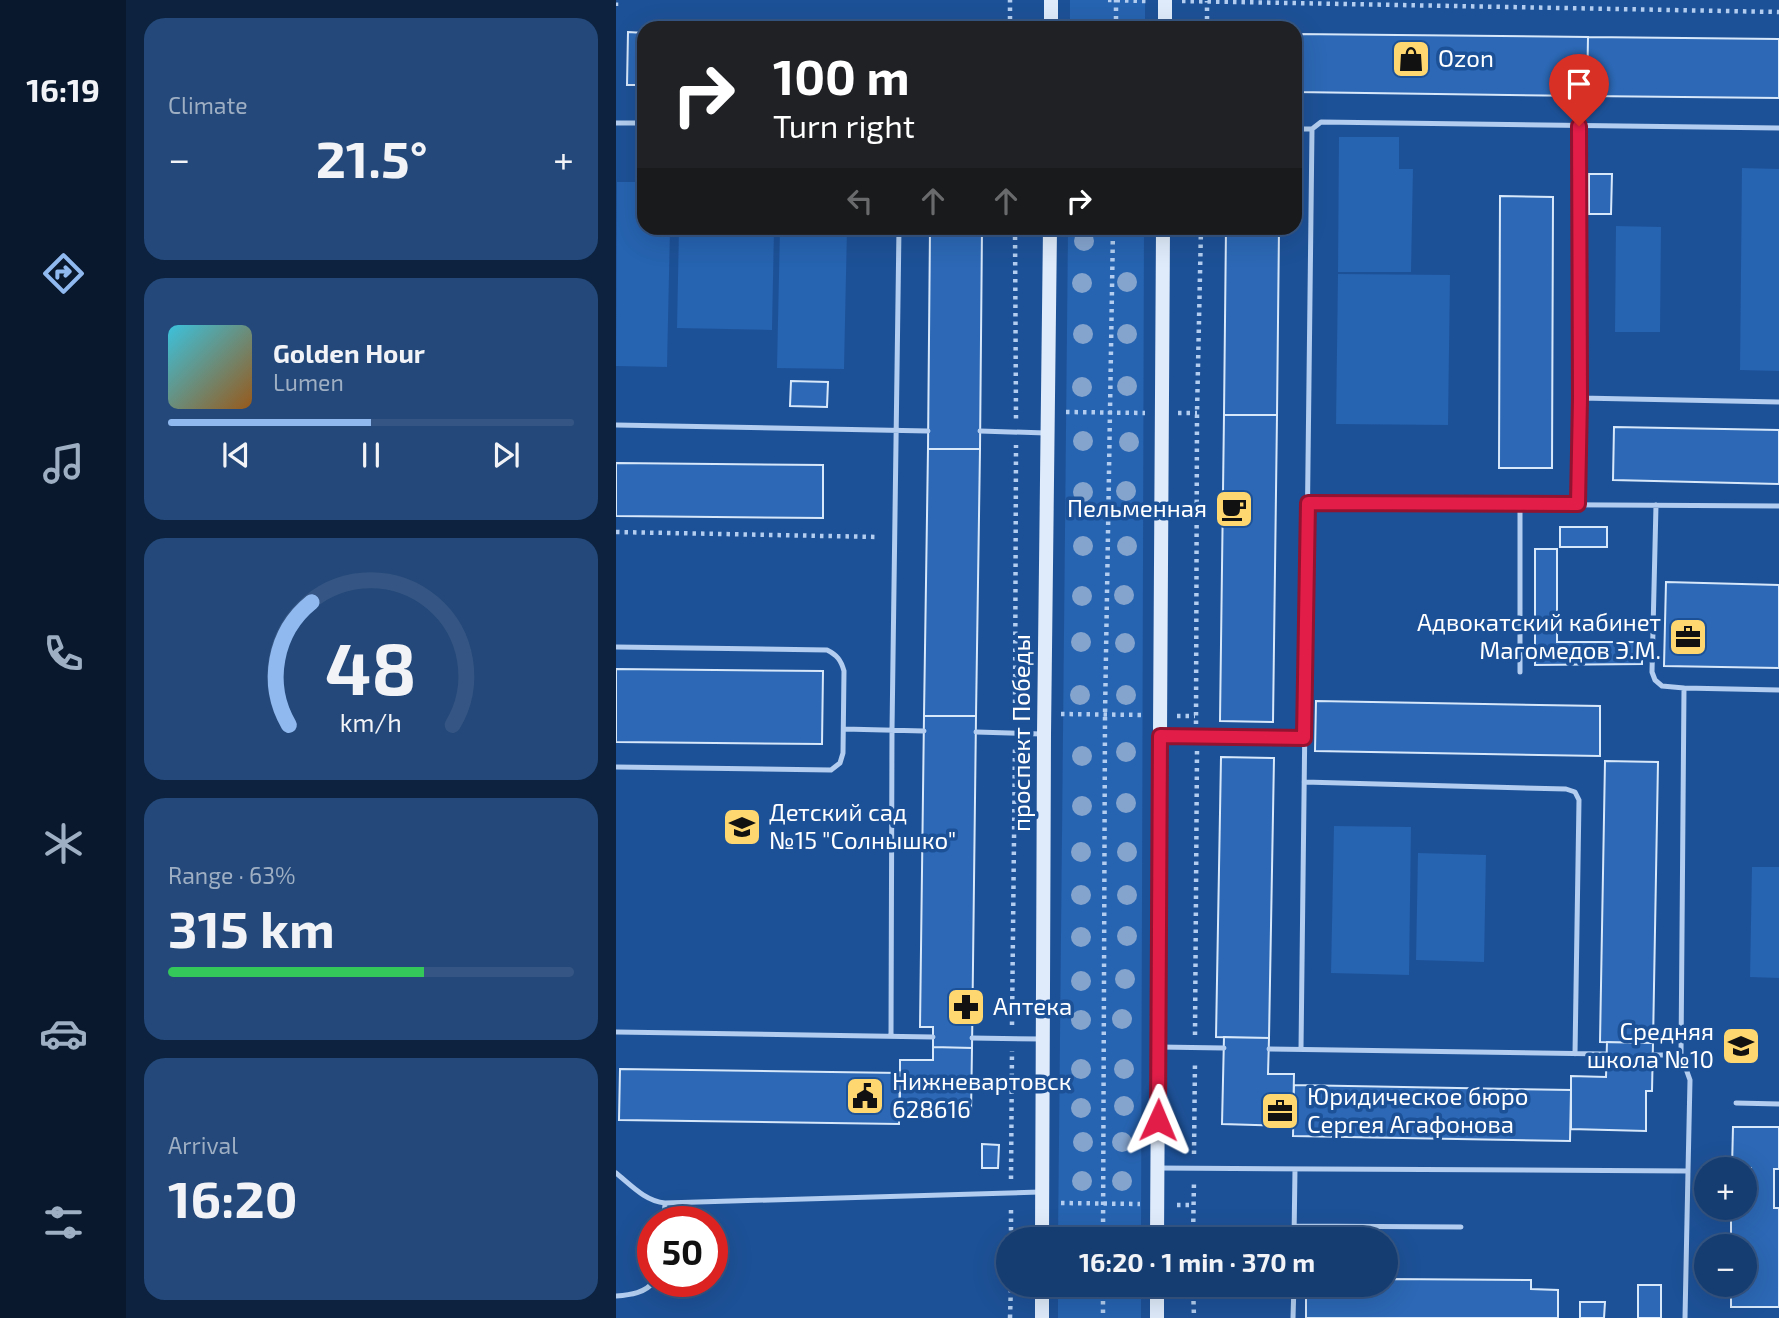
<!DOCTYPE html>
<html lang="en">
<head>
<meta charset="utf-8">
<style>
	:root { --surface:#163d71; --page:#234879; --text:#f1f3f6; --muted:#9eaec3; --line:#355684; --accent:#90b9f0 }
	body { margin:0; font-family:"Exo 2",sans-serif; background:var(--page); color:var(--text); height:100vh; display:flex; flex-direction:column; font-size:26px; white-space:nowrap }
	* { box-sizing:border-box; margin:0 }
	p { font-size:23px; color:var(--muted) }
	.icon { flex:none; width:38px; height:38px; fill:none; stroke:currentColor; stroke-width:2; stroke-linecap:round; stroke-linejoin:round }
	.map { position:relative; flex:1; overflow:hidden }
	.side { display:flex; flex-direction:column; gap:18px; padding:18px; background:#0c223e; width:490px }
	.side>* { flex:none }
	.banner { position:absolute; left:21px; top:21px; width:665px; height:214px; border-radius:21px; box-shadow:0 7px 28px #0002,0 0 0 2px var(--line); background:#202124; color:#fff; overflow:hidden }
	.tools { position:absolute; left:1078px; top:1157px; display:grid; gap:14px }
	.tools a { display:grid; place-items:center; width:63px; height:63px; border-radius:50%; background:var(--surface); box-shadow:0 7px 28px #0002,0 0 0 2px var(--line); font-size:35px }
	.speed { position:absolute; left:21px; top:1206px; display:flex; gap:14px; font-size:35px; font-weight:700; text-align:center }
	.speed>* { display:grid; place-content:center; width:91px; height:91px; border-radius:50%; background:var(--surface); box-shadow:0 7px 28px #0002,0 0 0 2px var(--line); line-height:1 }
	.speed .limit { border:10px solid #d22; background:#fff; color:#111 }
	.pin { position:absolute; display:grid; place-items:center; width:60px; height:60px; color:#fff; margin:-72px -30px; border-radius:50% 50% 50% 0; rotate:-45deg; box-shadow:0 0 7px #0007 }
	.pin .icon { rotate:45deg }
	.me { position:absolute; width:77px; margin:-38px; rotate:1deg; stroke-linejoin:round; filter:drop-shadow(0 0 5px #0008) }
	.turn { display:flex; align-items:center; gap:24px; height:147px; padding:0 21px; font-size:32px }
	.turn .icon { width:91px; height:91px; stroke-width:2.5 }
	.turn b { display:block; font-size:49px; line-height:60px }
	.lanes { display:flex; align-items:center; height:66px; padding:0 21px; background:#0003; justify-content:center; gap:35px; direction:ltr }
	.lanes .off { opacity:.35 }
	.big { font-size:52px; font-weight:700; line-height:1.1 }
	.side .card { flex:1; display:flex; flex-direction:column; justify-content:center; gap:10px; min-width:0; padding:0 24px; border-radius:21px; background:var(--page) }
	.side .dial { align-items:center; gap:0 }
	.dial svg { height:182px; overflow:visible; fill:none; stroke:var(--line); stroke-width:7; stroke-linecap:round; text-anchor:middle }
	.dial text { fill:var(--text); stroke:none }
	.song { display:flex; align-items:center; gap:21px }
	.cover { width:84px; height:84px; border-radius:10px; background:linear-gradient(135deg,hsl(190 70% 55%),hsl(30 70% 35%)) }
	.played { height:7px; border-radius:4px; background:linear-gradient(90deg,var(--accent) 50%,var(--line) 50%) }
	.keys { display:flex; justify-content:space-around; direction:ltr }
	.heat { display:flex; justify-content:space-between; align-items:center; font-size:38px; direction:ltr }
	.charge { height:10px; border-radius:5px; background:linear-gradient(90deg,#34c759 63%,var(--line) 0) }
	.trip { position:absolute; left:380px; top:1227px; width:402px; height:70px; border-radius:35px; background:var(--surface); box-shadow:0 7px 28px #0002,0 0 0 2px var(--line); font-weight:700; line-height:70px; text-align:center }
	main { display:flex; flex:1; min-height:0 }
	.dock { display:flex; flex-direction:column; width:126px; justify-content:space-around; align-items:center; background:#09182d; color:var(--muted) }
	.dock .icon { width:49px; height:49px }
	.dock .active { color:var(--accent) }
	.dock b { font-size:32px; color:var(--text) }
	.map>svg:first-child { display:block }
</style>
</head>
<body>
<main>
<nav class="dock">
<b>16:19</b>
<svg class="icon active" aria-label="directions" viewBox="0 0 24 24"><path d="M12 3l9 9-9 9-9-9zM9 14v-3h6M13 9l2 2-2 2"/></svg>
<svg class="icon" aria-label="music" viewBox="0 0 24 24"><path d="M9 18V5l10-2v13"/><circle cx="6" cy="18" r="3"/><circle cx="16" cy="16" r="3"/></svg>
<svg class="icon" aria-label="phone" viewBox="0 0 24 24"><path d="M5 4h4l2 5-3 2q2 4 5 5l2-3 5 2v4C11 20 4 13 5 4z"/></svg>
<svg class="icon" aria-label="climate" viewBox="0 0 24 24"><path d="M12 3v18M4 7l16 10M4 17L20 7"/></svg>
<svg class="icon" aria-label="car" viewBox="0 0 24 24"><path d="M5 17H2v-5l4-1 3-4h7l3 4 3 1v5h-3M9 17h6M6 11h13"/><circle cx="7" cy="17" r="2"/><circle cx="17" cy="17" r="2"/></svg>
<svg class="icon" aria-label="filters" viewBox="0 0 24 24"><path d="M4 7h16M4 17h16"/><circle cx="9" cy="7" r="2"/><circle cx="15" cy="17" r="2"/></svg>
</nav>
<section class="side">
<div class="card"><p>Climate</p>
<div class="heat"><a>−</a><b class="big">21.5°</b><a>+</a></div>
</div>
<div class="card">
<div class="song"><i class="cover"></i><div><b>Golden Hour</b><p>Lumen</p></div></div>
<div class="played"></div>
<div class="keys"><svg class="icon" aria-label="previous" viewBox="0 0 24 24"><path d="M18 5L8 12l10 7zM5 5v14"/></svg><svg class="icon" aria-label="pause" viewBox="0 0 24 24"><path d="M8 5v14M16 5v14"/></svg><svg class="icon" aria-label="next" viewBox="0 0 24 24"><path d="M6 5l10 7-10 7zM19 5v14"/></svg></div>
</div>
<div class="card dial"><svg viewBox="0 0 100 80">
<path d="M14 69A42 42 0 1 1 86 69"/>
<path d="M14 69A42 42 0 0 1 24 15" stroke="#90b9f0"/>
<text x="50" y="56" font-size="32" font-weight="700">48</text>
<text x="50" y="72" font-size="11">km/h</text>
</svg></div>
<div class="card"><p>Range · 63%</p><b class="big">315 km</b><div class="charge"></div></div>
<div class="card"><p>Arrival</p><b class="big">16:20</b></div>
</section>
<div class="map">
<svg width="1163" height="1318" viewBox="0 0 1163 1318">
	<rect width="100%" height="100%" fill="#1d5197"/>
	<path fill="#2663b0" d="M454,0H529V28H454Z
		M723,137H783V169H797L795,272H722Z
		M1126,168L1163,169V371L1124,370Z
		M1,182H28V228H54L51,367L0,366Z
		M1000,226L1045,227L1044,332H999Z
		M63,228H158L156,330L61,328Z
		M164,228H231L228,369L161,368Z
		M452,228H528L525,1239H442Z
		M722,274L834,275L832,425L720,424Z
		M718,826L795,827L793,975L715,973Z
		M802,853L870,855L868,962L800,960Z
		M1136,867H1163V978L1134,977Z
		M442,1285H525V1318H442Z"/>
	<path fill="#2c68b5" stroke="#d8e8fb" stroke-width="2" d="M12,32L28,33V85H11Z
		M679,34L972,37L971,96L679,92Z
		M972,37L1163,39V98L971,96Z
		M973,174H996L995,214H973Z
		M884,196L937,197L936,468H883Z
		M314,228H366L364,449H312Z
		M610,228H663L661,415H608Z
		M175,381L212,382L211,407L174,406Z
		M608,415H661L657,722L604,721Z
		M998,427L1163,430V484L997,480Z
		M312,449H364L360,716H308Z
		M0,463L207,465V518L0,516Z
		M944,527H991V547H944Z
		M919,549H941V642H1026V664L919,665Z
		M1050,582L1163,585V668L1048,666Z
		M0,669L207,671L206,744L0,742Z
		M700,701L984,706V756L699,751Z
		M308,716H360L356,1048L317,1047V1027H304Z
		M605,757L658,758L653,1038L600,1037Z
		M989,761L1042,762L1037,1043L984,1042Z
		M608,1037L653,1038L652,1074H678L677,1126L606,1124Z
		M991,1042L1037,1043L1036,1091H1030V1131L955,1129V1076L990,1077Z
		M317,1047L356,1048L355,1114L284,1113V1060H317Z
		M4,1069L284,1073L283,1124L3,1120Z
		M678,1085L955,1090L954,1141L677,1136Z
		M1117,1127H1163V1169H1158V1208H1163V1307H1115V1284H1129V1246H1115V1208H1134L1135,1168H1116Z
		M366,1144L383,1145L382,1168H366Z
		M770,1279L915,1280V1289L942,1290V1318H690V1284H770Z
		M1022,1285H1045V1318H1022Z
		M964,1302H989L988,1318H964Z"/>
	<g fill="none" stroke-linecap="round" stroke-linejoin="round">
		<path stroke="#b2cdef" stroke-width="4.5" stroke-dasharray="3.5 5" stroke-linecap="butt" d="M492,0L530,1
			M566,1L1163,12
			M0,6V0
			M394,28V0
			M500,28V0
			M591,28V1
			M399,228L400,419
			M450,412L529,413
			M562,413H581
			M0,532L263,537
			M445,714L528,715
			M561,716H579
			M399,720L400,445
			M580,724L581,413L585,228
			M396,1025L399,746
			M579,1035L581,750
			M578,1154L579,1061
			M395,1179L396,1051
			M445,1203L524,1204
			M561,1205H577
			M395,1239V1208
			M487,1239L489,715L497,228
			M577,1239L578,1180
			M487,1284V1318
			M577,1284L578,1318
			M394,1318L395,1284"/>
		<path stroke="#b2cdef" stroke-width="5" d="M0,123H28
			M679,129H696L705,122L1163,128
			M964,398L1163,402
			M0,425L312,431
			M364,431L430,433
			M692,503L1163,506
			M962,504L964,398L963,126
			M0,647L211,650C221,655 225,660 228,671L227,753L224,763L215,770L0,767
			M904,672V504
			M1068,688L1163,690
			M228,729L308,731
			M360,732L426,734
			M545,736L688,738
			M688,782L950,789L959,792L963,800L959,1054
			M0,1032L317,1037
			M275,1036L276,730L283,228
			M356,1038L426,1039
			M543,1047L608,1048
			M653,1049L990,1054
			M685,1049L696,129
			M1036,1055H1065
			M1120,1103L1163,1104
			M541,1168L1072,1171L1074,1080L1065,1055L1068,688L1046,686L1039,680L1036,672L1040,505
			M0,1173C15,1185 29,1201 49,1203L424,1192
			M48,1222L49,1203
			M679,1226L845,1227
			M678,1239L679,1169
			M0,1296C14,1295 30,1293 38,1281
			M677,1318L678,1284
			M1069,1318L1072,1171"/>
		<path stroke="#dfebfb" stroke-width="14" d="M435,28V0
			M549,28V0
			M426,1239L428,734L434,228
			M541,1239L547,228
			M426,1318V1284
			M541,1318V1284"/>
	</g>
	<g fill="#84a4ce">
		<circle cx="468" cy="241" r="10"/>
		<circle cx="511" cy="282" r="10"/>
		<circle cx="466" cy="283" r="10"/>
		<circle cx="467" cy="334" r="10"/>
		<circle cx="511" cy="334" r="10"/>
		<circle cx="511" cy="386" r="10"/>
		<circle cx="466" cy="387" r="10"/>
		<circle cx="467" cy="441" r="10"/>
		<circle cx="513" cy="442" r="10"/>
		<circle cx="510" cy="491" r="10"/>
		<circle cx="467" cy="492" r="10"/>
		<circle cx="467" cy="546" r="10"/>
		<circle cx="511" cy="546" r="10"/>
		<circle cx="508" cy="595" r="10"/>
		<circle cx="466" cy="596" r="10"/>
		<circle cx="465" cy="642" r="10"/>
		<circle cx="509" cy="643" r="10"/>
		<circle cx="464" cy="695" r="10"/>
		<circle cx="510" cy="695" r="10"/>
		<circle cx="510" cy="752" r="10"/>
		<circle cx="466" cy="756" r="10"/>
		<circle cx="510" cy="803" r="10"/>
		<circle cx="466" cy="806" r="10"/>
		<circle cx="465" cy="852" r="10"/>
		<circle cx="511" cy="852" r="10"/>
		<circle cx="465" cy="895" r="10"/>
		<circle cx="511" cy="895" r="10"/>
		<circle cx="511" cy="936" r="10"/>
		<circle cx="465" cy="937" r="10"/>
		<circle cx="509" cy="979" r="10"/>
		<circle cx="465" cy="981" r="10"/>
		<circle cx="506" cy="1019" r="10"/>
		<circle cx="465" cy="1020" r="10"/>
		<circle cx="465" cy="1069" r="10"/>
		<circle cx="508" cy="1069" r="10"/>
		<circle cx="508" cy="1106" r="10"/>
		<circle cx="465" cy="1108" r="10"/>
		<circle cx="467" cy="1142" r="10"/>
		<circle cx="506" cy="1142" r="10"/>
		<circle cx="466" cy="1181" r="10"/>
		<circle cx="506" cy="1181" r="10"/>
	</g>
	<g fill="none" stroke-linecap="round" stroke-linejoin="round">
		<defs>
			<path id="route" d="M542,1120L544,736L688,738L692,503L962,504L964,398L963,126"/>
		</defs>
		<use href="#route" stroke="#92132f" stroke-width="18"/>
		<use href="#route" stroke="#e11d48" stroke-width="12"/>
	</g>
	<defs>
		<symbol id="shop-square" viewBox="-11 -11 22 22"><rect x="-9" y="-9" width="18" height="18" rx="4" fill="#ffd770" stroke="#1d5197"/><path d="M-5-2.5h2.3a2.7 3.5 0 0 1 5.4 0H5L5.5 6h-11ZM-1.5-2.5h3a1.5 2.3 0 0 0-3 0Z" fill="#111"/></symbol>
		<symbol id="cafe-square" viewBox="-11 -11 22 22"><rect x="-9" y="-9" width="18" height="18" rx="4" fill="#ffd770" stroke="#1d5197"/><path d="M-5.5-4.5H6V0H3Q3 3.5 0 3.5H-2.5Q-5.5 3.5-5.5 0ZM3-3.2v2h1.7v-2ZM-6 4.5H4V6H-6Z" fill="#111"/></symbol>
		<symbol id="office-square" viewBox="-11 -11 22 22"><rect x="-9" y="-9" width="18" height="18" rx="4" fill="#ffd770" stroke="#1d5197"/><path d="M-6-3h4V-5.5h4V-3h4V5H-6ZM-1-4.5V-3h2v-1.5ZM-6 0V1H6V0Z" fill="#111"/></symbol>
		<symbol id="school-square" viewBox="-11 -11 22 22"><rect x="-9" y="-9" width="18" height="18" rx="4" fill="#ffd770" stroke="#1d5197"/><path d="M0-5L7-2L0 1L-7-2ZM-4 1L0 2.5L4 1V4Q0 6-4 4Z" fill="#111"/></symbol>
		<symbol id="pharmacy-square" viewBox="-11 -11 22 22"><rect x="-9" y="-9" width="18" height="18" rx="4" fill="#ffd770" stroke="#1d5197"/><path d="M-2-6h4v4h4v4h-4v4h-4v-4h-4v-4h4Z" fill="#111"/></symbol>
		<symbol id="civic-square" viewBox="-11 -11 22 22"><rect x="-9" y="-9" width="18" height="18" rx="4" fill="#ffd770" stroke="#1d5197"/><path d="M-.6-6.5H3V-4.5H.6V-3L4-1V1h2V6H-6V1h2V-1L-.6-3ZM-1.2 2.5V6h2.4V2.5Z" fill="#111"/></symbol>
	</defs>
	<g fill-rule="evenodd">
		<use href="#shop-square" x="773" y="37" width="44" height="44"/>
		<use href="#cafe-square" x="596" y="487" width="44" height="44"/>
		<use href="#office-square" x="1050" y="615" width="44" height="44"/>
		<use href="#school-square" x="104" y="805" width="44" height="44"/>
		<use href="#pharmacy-square" x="328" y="985" width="44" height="44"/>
		<use href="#school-square" x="1103" y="1024" width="44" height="44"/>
		<use href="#civic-square" x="227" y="1074" width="44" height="44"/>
		<use href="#office-square" x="642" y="1089" width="44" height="44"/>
	</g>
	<g text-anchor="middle" stroke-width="7" stroke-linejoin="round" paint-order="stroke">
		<g font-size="24" fill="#fff" stroke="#1d5197" text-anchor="start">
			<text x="822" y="67">Ozon</text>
			<text x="591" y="517" text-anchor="end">Пельменная</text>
			<text x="1045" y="631" text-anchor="end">Адвокатский кабинет<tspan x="1045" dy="28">Магомедов Э.М.</tspan></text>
			<text x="153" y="821">Детский сад<tspan x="153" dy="28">№15 "Солнышко"</tspan></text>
			<text x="377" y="1015">Аптека</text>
			<text x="1098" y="1040" text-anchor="end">Средняя<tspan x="1098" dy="28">школа №10</tspan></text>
			<text x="276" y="1090">Нижневартовск<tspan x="276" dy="28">628616</tspan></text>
			<text x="691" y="1105">Юридическое бюро<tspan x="691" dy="28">Сергея Агафонова</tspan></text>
		</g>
		<g font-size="24" fill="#fff" stroke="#1d5197">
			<text transform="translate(406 733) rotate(-90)" y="8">проспект Победы</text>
		</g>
	</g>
</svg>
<div class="tools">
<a>+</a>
<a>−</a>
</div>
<div class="speed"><div class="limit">50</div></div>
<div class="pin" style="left:963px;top:126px;background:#d93025"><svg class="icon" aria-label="arrive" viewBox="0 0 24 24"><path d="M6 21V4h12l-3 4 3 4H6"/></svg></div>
<svg class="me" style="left:542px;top:1120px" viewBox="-20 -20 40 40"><path d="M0-17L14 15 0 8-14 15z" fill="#e11d48" stroke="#fff" stroke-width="4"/></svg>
<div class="trip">16:20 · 1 min · 370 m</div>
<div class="banner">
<div class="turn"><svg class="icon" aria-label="right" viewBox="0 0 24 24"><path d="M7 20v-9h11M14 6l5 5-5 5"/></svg><div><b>100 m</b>Turn right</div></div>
<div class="lanes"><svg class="icon off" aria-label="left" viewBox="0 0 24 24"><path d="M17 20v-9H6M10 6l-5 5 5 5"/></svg><svg class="icon off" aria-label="ahead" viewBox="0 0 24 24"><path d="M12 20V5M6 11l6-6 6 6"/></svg><svg class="icon off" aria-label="ahead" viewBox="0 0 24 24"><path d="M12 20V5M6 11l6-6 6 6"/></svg><svg class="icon" aria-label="right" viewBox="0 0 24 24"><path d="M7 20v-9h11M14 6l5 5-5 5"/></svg></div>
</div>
</div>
</main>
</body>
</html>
